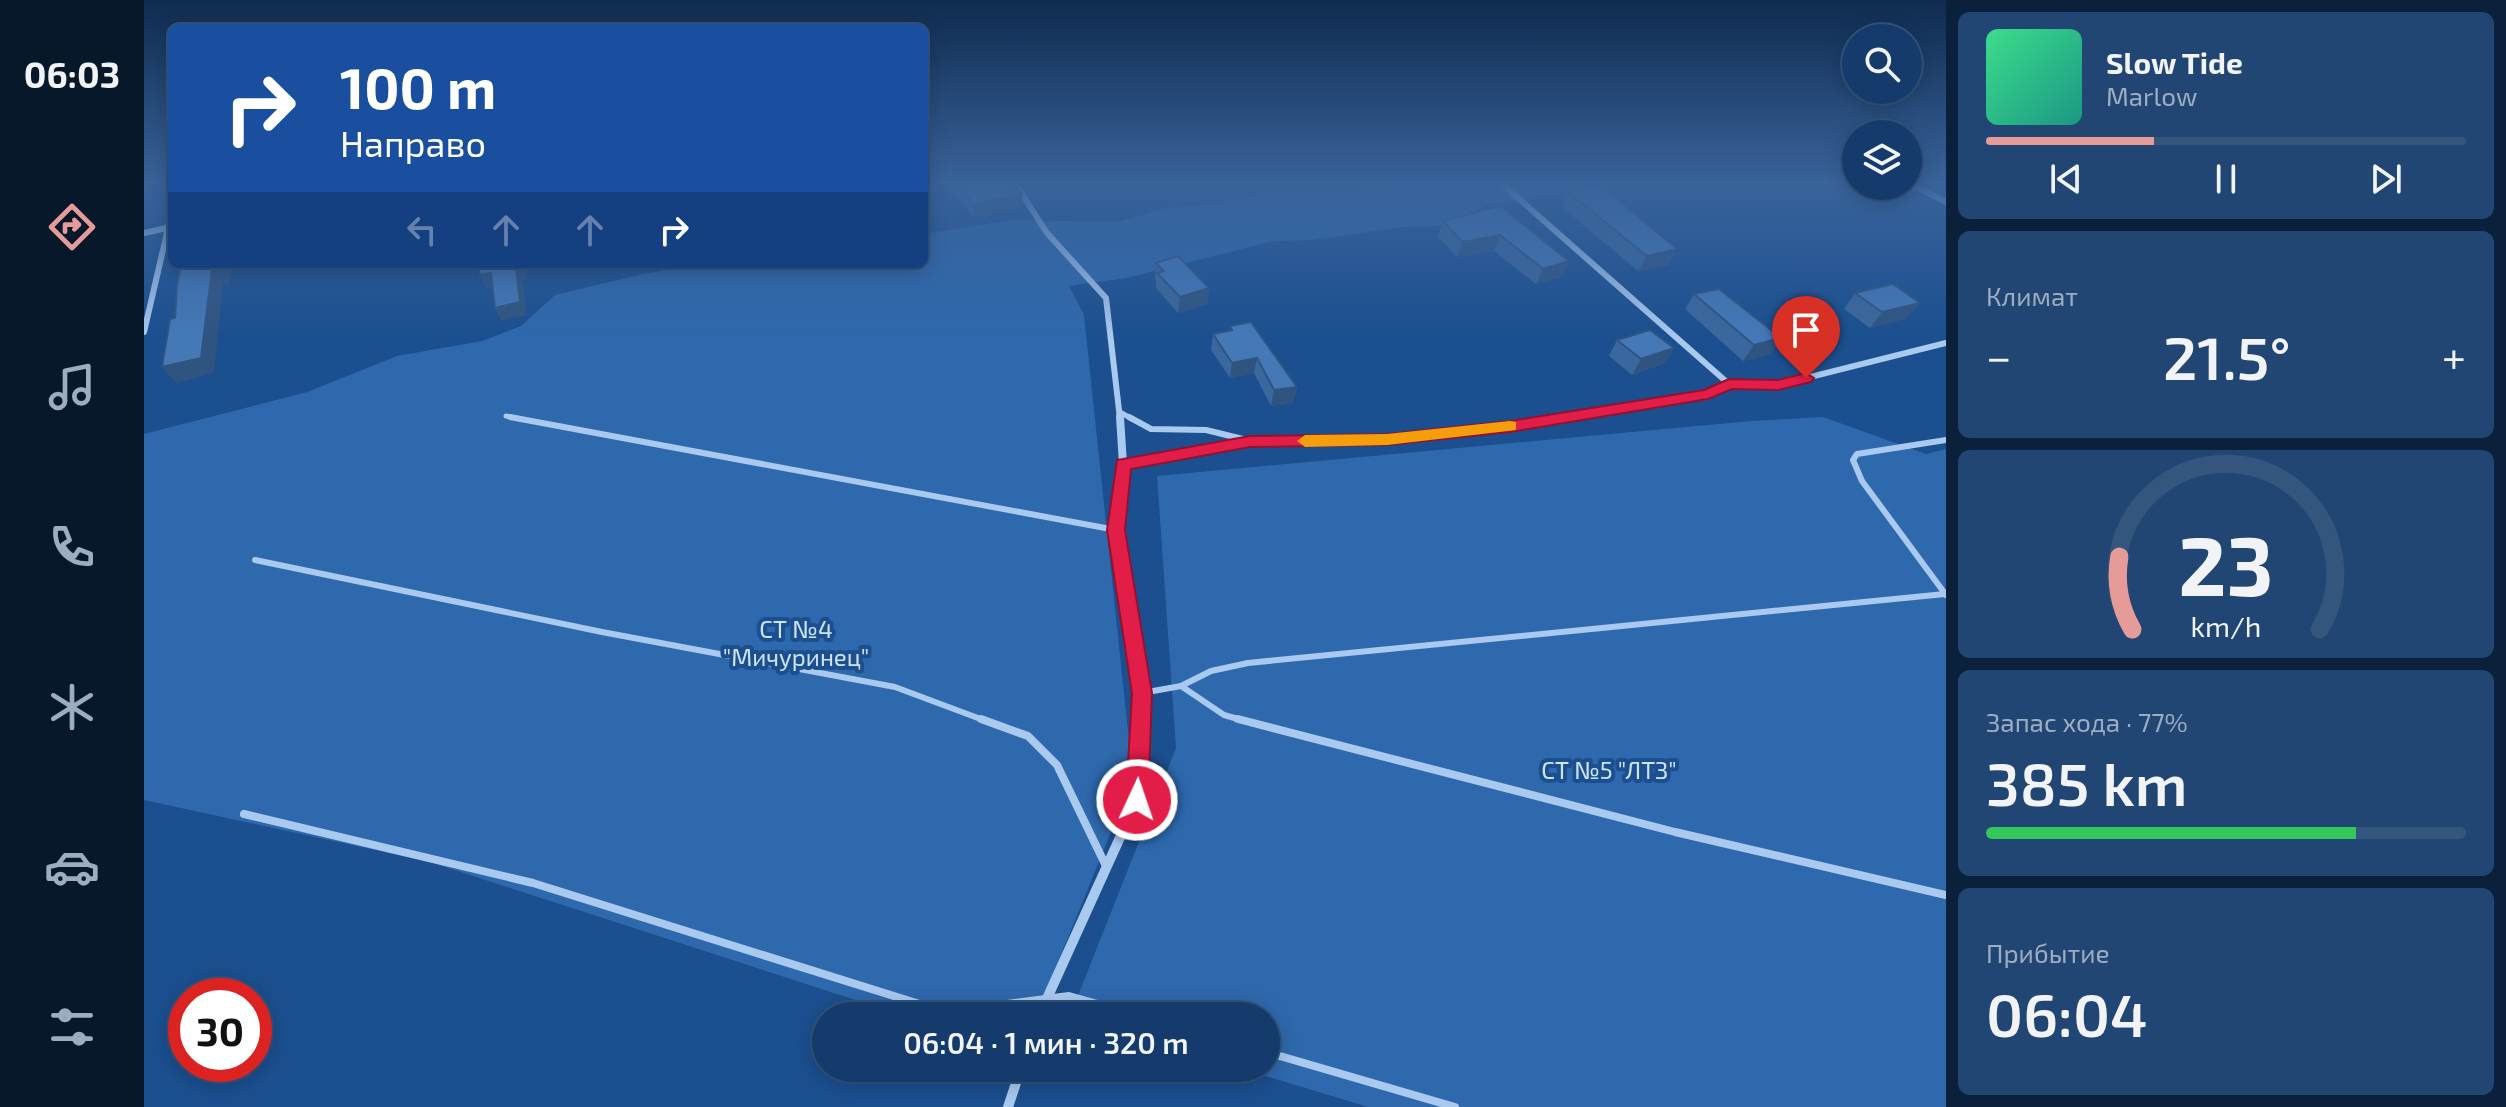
<!DOCTYPE html>
<html lang="ru">
<head>
<meta charset="utf-8">
<style>
	:root { --surface:#143b6b; --page:#214673; --text:#f1f3f6; --muted:#9dadc1; --line:#33557e; --accent:#e69b98 }
	body { margin:0; font-family:"Exo 2",sans-serif; background:var(--page); color:var(--text); height:100vh; display:flex; flex-direction:column; font-size:30px; white-space:nowrap }
	* { box-sizing:border-box; margin:0 }
	p { font-size:26px; color:var(--muted) }
	.icon { flex:none; width:44px; height:44px; fill:none; stroke:currentColor; stroke-width:2; stroke-linecap:round; stroke-linejoin:round }
	.map { position:relative; flex:1; overflow:hidden }
	.side { display:flex; flex-direction:column; gap:12px; padding:12px; background:#0b203b; width:560px }
	.side>* { flex:none }
	.hud { position:absolute; left:24px; top:24px; width:760px; height:244px; border-radius:12px; box-shadow:0 4px 20px #0003,0 0 0 2px var(--line); background:#1a4fa0; color:#fff; overflow:hidden }
	.buttons { position:absolute; left:1698px; top:24px; display:grid; gap:16px }
	.buttons a { display:grid; place-items:center; width:80px; height:80px; border-radius:50%; background:var(--surface); box-shadow:0 4px 20px #0003,0 0 0 2px var(--line); font-size:40px }
	.speed { position:absolute; left:24px; top:978px; display:flex; gap:16px; font-size:40px; font-weight:700; text-align:center }
	.speed>* { display:grid; place-content:center; width:104px; height:104px; border-radius:50%; background:var(--surface); box-shadow:0 4px 20px #0003,0 0 0 2px var(--line); line-height:1 }
	.speed .limit { border:12px solid #d22; background:#fff; color:#111 }
	.pin { position:absolute; display:grid; place-items:center; width:68px; height:68px; color:#fff; margin:-82px -34px; border-radius:50% 50% 50% 0; rotate:-45deg; box-shadow:0 0 8px #0007 }
	.pin .icon { rotate:45deg }
	.me { position:absolute; width:88px; margin:-44px; rotate:3deg; stroke-linejoin:round; filter:drop-shadow(0 0 6px #0008) }
	.turn { display:flex; align-items:center; gap:28px; height:168px; padding:0 40px; font-size:36px }
	.turn .icon { width:104px; height:104px; stroke-width:2.5 }
	.turn b { display:block; font-size:56px; line-height:68px }
	.lanes { display:flex; align-items:center; height:76px; padding:0 40px; background:#0003; justify-content:center; gap:40px; direction:ltr }
	.lanes .off { opacity:.35 }
	.big { font-size:60px; font-weight:600; line-height:1.1 }
	.side .card { flex:1; display:flex; flex-direction:column; justify-content:center; gap:12px; min-width:0; padding:0 28px; border-radius:12px; background:var(--page) }
	.side .dial { align-items:center; gap:0 }
	.dial svg { height:208px; overflow:visible; fill:none; stroke:var(--line); stroke-width:7; stroke-linecap:round; text-anchor:middle }
	.dial text { fill:var(--text); stroke:none }
	.song { display:flex; align-items:center; gap:24px }
	.cover { width:96px; height:96px; border-radius:12px; background:linear-gradient(135deg,hsl(150 70% 55%),hsl(170 70% 35%)) }
	.played { height:8px; border-radius:4px; background:linear-gradient(90deg,var(--accent) 35%,var(--line) 35%) }
	.keys { display:flex; justify-content:space-around; direction:ltr }
	.heat { display:flex; justify-content:space-between; align-items:center; font-size:44px; direction:ltr }
	.charge { height:12px; border-radius:6px; background:linear-gradient(90deg,#34c759 77%,var(--line) 0) }
	.trip { position:absolute; left:668px; top:1002px; width:468px; height:80px; border-radius:40px; background:var(--surface); box-shadow:0 4px 20px #0003,0 0 0 2px var(--line); font-weight:600; line-height:80px; text-align:center }
	main { display:flex; flex:1; min-height:0 }
	.menu { display:flex; flex-direction:column; width:144px; justify-content:space-around; align-items:center; background:#08182b; color:var(--muted) }
	.menu .icon { width:56px; height:56px }
	.menu .active { color:var(--accent) }
	.menu b { font-size:36px; color:var(--text) }
	.map>svg:first-child { display:block }
</style>
</head>
<body>
<main>
<nav class="menu">
<b>06:03</b>
<svg class="icon active" aria-label="directions" viewBox="0 0 24 24"><path d="M12 3l9 9-9 9-9-9zM9 14v-3h6M13 9l2 2-2 2"/></svg>
<svg class="icon" aria-label="music" viewBox="0 0 24 24"><path d="M9 18V5l10-2v13"/><circle cx="6" cy="18" r="3"/><circle cx="16" cy="16" r="3"/></svg>
<svg class="icon" aria-label="phone" viewBox="0 0 24 24"><path d="M5 4h4l2 5-3 2q2 4 5 5l2-3 5 2v4C11 20 4 13 5 4z"/></svg>
<svg class="icon" aria-label="climate" viewBox="0 0 24 24"><path d="M12 3v18M4 7l16 10M4 17L20 7"/></svg>
<svg class="icon" aria-label="car" viewBox="0 0 24 24"><path d="M5 17H2v-5l4-1 3-4h7l3 4 3 1v5h-3M9 17h6M6 11h13"/><circle cx="7" cy="17" r="2"/><circle cx="17" cy="17" r="2"/></svg>
<svg class="icon" aria-label="filters" viewBox="0 0 24 24"><path d="M4 7h16M4 17h16"/><circle cx="9" cy="7" r="2"/><circle cx="15" cy="17" r="2"/></svg>
</nav>
<div class="map">
<svg width="1802" height="1107" viewBox="0 0 1802 1107">
	<rect width="100%" height="100%" fill="#1b4f8f"/>
	<path fill="#2e69ad" d="M1293,183H1441L1419,192L1345,205L1295,226L1259,227L1169,240L1129,241L983,278L925,286L940,315L989,778L892,1016H761L286,862L0,800V434L163,392L253,356L338,341L377,326L411,295L499,274L550,266L583,270L616,264H780V234L867,220L973,222L1022,208L1064,204L1133,191L1168,193L1264,190Z
		M1679,417L1782,454L1802,449V1107H1224L1095,1068H1122V1016H926L1032,748L1013,476L1607,421Z"/>
	<g fill="none" stroke-linecap="round" stroke-linejoin="round">
		<path stroke="#a9c9ee" stroke-width="5" d="M976,412L988,419
			M362,416L377,419"/>
		<path stroke="#a9c9ee" stroke-width="6" d="M366,417L972,530
			M985,417L1007,429L1062,430L1103,440
			M1802,440L1713,454L1709,460L1718,481L1802,595
			M111,560L458,632L751,687L842,721
			M1037,686L1080,715L1101,721
			M998,693L1037,686L1067,671L1104,663L1801,594"/>
		<path stroke="#a9c9ee" stroke-width="8" d="M837,719L884,736L913,765L962,866
			M1094,719L1531,832L1802,895
			M100,814L389,883L801,1012L925,996L996,1016
			M1122,1052L1311,1107"/>
		<path stroke="#a9c9ee" stroke-width="6" d="M871,183L903,233L962,298L976,419
			M1357,183L1585,384
			M1765,183L1802,202
			M0,233L27,227
			M0,332L28,211
			M1411,419L1564,394L1585,384L1634,385L1802,343"/>
		<path stroke="#a9c9ee" stroke-width="8" d="M976,417L979,464L972,530L998,693L997,721
			M979,464L1106,441L1243,440L1423,417"/>
		<path stroke="#a9c9ee" stroke-width="10" d="M895,1016L993,800L997,719
			M864,1107L877,1068"/>
	</g>
	<path fill="#3a679d" d="M793,183H868L878,209L830,219L805,185L796,187Z
		M1424,192L1533,249L1524,265L1494,271L1418,207Z
		M1356,206L1425,261L1418,277L1392,284L1350,251L1313,257L1294,237L1299,221Z
		M1012,263L1065,288L1063,304L1034,313L1012,288V280L1011,278Z
		M1711,293L1763,318L1726,328L1700,309Z
		M1550,294L1637,338L1627,354L1599,361L1541,309Z
		M1086,326L1153,387L1149,403L1127,406L1110,373L1086,378L1067,350L1069,334L1085,331Z
		M1473,340L1530,348L1521,363L1488,375L1465,356Z"/>
	<path fill="#305480" d="M796,183H805V185L796,187Z
		M878,195V209L830,219L829,204Z
		M1356,235L1350,251L1313,257L1319,242Z
		M1533,249L1524,265L1494,271L1503,256Z
		M1425,261L1418,277L1392,284L1399,269Z
		M75,264H88L86,283L79,284L70,373L32,383L18,367L68,269Z
		M378,264H380L384,279L378,280L383,315L357,321L351,308L372,267Z
		M347,273L354,286L342,288L336,275Z
		M1065,288L1063,304L1034,313L1036,297Z
		M1776,303L1763,318L1726,328L1738,312Z
		M1637,338L1627,354L1599,361L1610,345Z
		M1530,348L1521,363L1488,375L1497,359Z
		M1113,358L1110,373L1086,378L1088,363Z
		M1153,387L1149,403L1127,406L1130,390Z"/>
	<path fill="#4478b7" stroke="#305480" stroke-width="2" d="M813,183H868L878,195L829,204Z
		M1456,185L1533,249L1503,256L1424,192Z
		M1356,206L1425,261L1399,269L1356,235L1319,242L1299,221Z
		M1034,256L1065,288L1036,297L1013,273L1020,271L1012,263Z
		M37,264H75V267L68,269L57,358L18,367L26,319L31,318L33,285Z
		M334,264H378V266L372,267L376,302L351,308L347,273L336,275Z
		M1749,284L1776,303L1738,312L1711,293Z
		M1575,289L1637,338L1610,345L1550,294Z
		M1107,322L1153,387L1130,390L1113,358L1088,363L1069,334L1088,330L1086,326Z
		M1506,330L1530,348L1497,359L1473,340Z"/>
	<linearGradient id="sky" x2="0" y2="1"><stop stop-color="#0f2b4f"/><stop offset="0.54" stop-color="#39639b"/><stop offset="1" stop-color="#39639b" stop-opacity="0"/></linearGradient>
	<rect width="1802" height="338" fill="url(#sky)"/>
	<path fill="#e11d48" stroke="#92132f" stroke-width="2" d="M1662,373L1670,378L1667,382L1634,390L1588,389L1564,399L1366,432L1243,445L1106,447L987,469L981,530L1008,693L1004,800L1001,807L993,810L985,807L982,800L988,693L963,530L973,460L1106,436L1243,434L1366,421L1560,390L1585,379L1634,380Z"/>
	<path fill="#f59e0b" d="M1366,421L1372,422V430L1243,445L1161,447L1153,441L1161,435L1243,434Z"/>
	<g text-anchor="middle" stroke-width="8" stroke-linejoin="round" paint-order="stroke">
		<g font-size="24" fill="#cfe3fa" stroke="#1b4f8f">
			<text x="652" y="638">СТ №4<tspan x="652" dy="28">"Мичуринец"</tspan></text>
			<text x="1465" y="779">СТ №5 "ЛТЗ"</text>
		</g>
	</g>
</svg>
<div class="buttons">
<a><svg class="icon" aria-label="search" viewBox="0 0 24 24"><circle cx="10" cy="10" r="6"/><path d="M15 15l6 6"/></svg></a>
<a><svg class="icon" aria-label="layers" viewBox="0 0 24 24"><path d="M12 4l9 5-9 5-9-5zM3 14l9 5 9-5"/></svg></a>
</div>
<div class="speed"><div class="limit">30</div></div>
<div class="pin" style="left:1662px;top:378px;background:#d93025"><svg class="icon" aria-label="arrive" viewBox="0 0 24 24"><path d="M6 21V4h12l-3 4 3 4H6"/></svg></div>
<svg class="me" style="left:993px;top:800px" viewBox="-20 -20 40 40"><circle r="17" fill="#e11d48" stroke="#fff" stroke-width="3"/><path d="M0-11L8 9 0 5-8 9z" fill="#fff"/></svg>
<div class="trip">06:04 · 1 мин · 320 m</div>
<div class="hud">
<div class="turn"><svg class="icon" aria-label="right" viewBox="0 0 24 24"><path d="M7 20v-9h11M14 6l5 5-5 5"/></svg><div><b>100 m</b>Направо</div></div>
<div class="lanes"><svg class="icon off" aria-label="left" viewBox="0 0 24 24"><path d="M17 20v-9H6M10 6l-5 5 5 5"/></svg><svg class="icon off" aria-label="ahead" viewBox="0 0 24 24"><path d="M12 20V5M6 11l6-6 6 6"/></svg><svg class="icon off" aria-label="ahead" viewBox="0 0 24 24"><path d="M12 20V5M6 11l6-6 6 6"/></svg><svg class="icon" aria-label="right" viewBox="0 0 24 24"><path d="M7 20v-9h11M14 6l5 5-5 5"/></svg></div>
</div>
</div>
<section class="side">
<div class="card">
<div class="song"><i class="cover"></i><div><b>Slow Tide</b><p>Marlow</p></div></div>
<div class="played"></div>
<div class="keys"><svg class="icon" aria-label="previous" viewBox="0 0 24 24"><path d="M18 5L8 12l10 7zM5 5v14"/></svg><svg class="icon" aria-label="pause" viewBox="0 0 24 24"><path d="M8 5v14M16 5v14"/></svg><svg class="icon" aria-label="next" viewBox="0 0 24 24"><path d="M6 5l10 7-10 7zM19 5v14"/></svg></div>
</div>
<div class="card"><p>Климат</p>
<div class="heat"><a>−</a><b class="big">21.5°</b><a>+</a></div>
</div>
<div class="card dial"><svg viewBox="0 0 100 80">
<path d="M14 69A42 42 0 1 1 86 69"/>
<path d="M14 69A42 42 0 0 1 9 41" stroke="#e69b98"/>
<text x="50" y="56" font-size="32" font-weight="700">23</text>
<text x="50" y="72" font-size="11">km/h</text>
</svg></div>
<div class="card"><p>Запас хода · 77%</p><b class="big">385 km</b><div class="charge"></div></div>
<div class="card"><p>Прибытие</p><b class="big">06:04</b></div>
</section>
</main>
</body>
</html>
